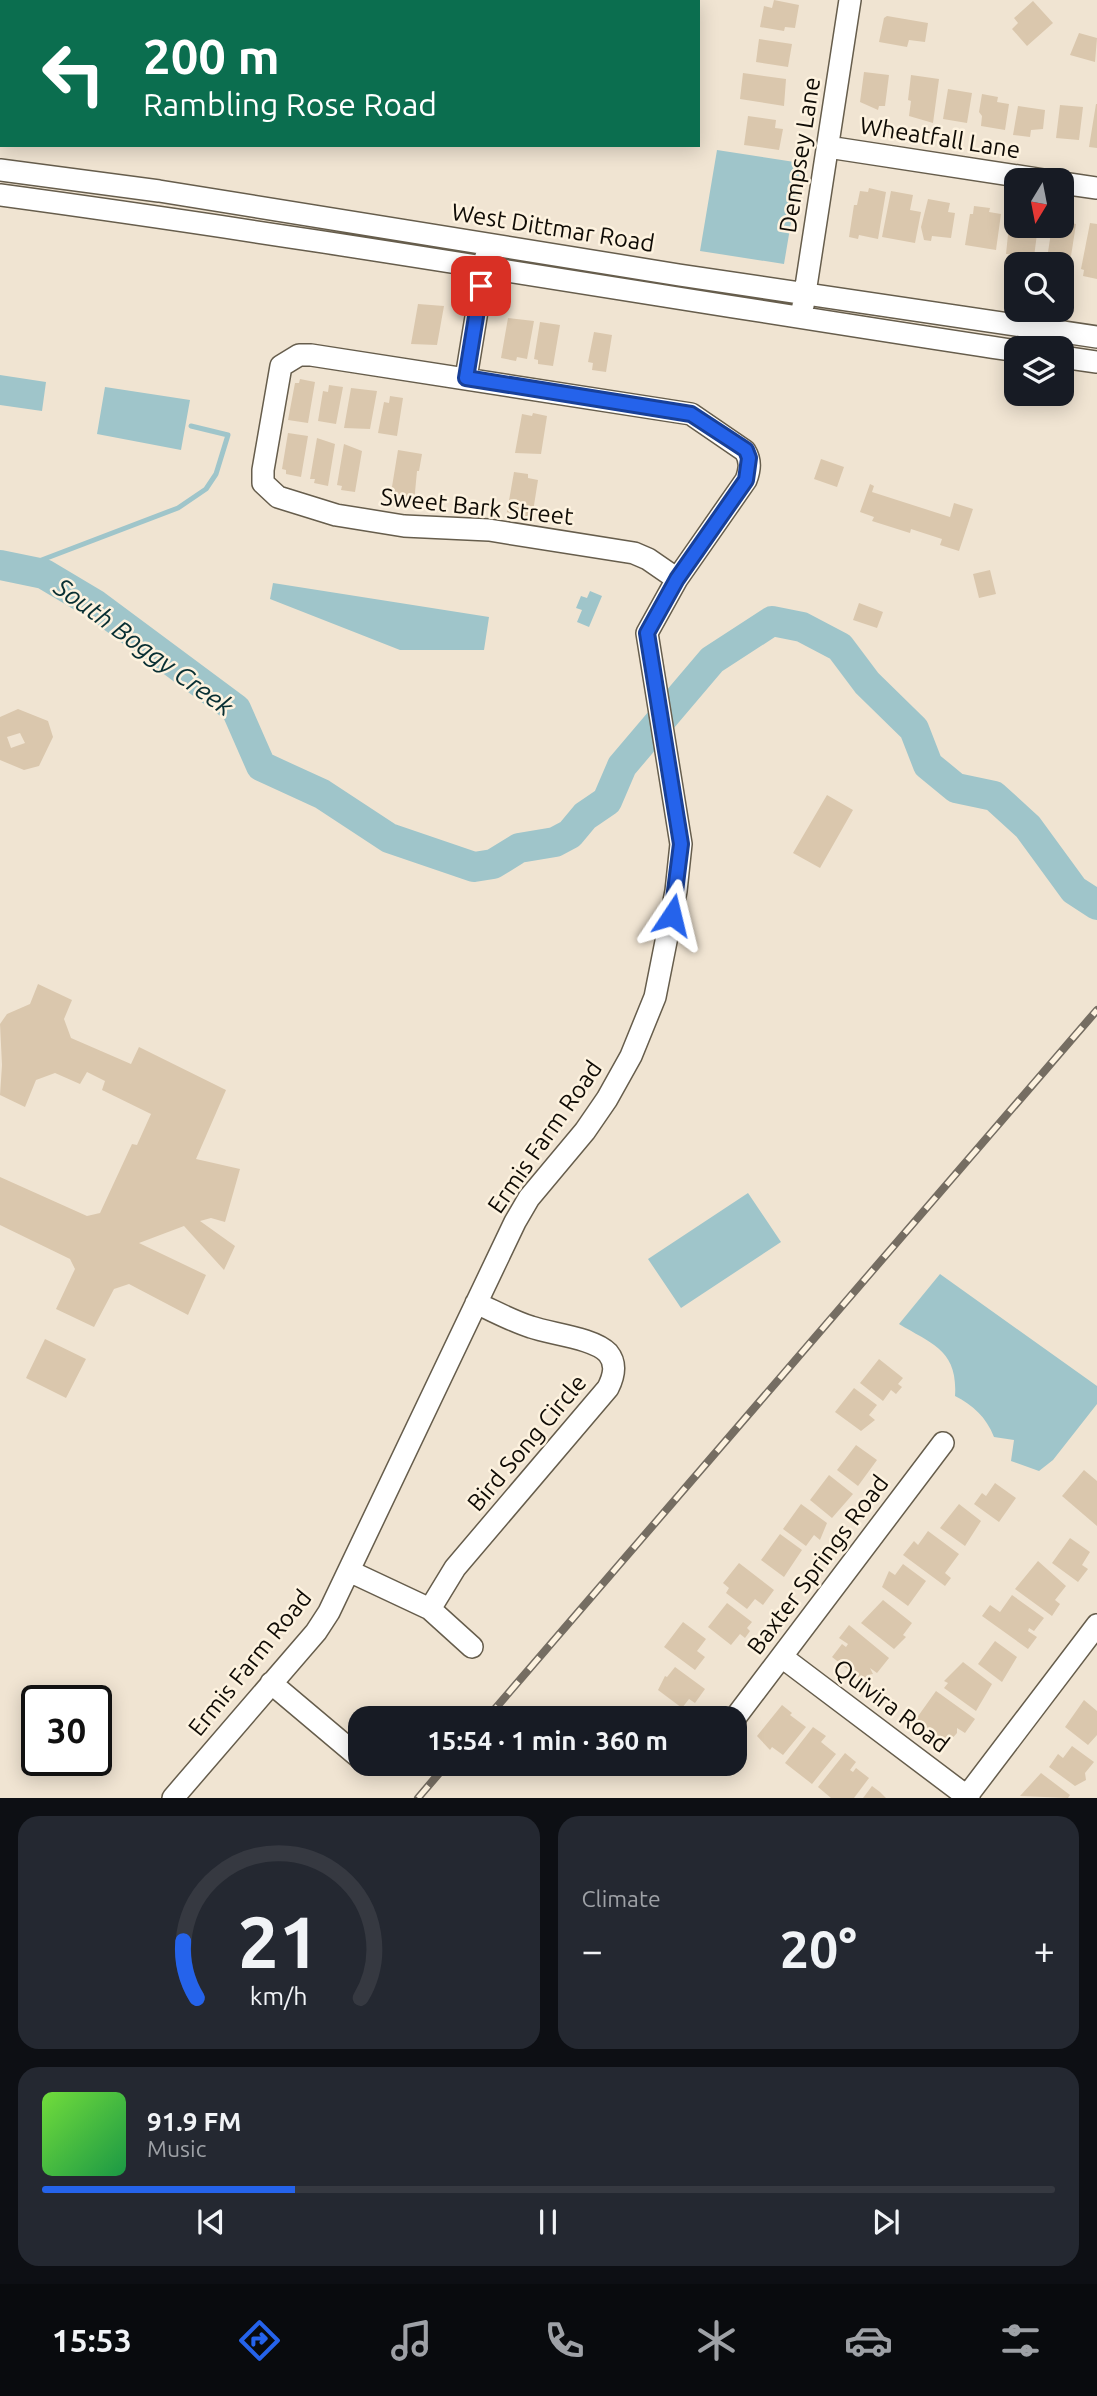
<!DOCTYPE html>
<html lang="en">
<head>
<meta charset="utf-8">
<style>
	:root { --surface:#171b24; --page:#242831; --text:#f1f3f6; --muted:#9ea1a6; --line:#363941; --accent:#2563eb }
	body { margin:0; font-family:Ubuntu,sans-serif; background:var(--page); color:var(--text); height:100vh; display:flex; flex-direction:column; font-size:26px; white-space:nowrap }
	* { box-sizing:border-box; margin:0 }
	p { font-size:23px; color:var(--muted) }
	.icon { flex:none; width:38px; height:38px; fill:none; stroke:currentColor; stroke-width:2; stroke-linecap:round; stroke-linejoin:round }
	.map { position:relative; height:1798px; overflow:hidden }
	.sheet { display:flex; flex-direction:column; gap:18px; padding:18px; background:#0d0f14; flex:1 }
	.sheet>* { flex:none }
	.banner { position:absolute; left:0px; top:0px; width:700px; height:147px; box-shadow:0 4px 18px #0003; background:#0b6e4f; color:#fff; overflow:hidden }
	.needle { width:46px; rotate:190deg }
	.buttons { position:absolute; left:1004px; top:168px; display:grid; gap:14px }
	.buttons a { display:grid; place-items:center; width:70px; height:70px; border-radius:14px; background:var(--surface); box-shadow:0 4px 18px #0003; font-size:35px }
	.speed { position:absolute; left:21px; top:1685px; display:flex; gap:14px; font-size:35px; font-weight:700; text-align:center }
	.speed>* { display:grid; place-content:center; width:91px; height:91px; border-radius:50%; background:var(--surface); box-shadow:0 4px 18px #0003; line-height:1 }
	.speed .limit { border:4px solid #111; border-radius:10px; background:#fff; color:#111 }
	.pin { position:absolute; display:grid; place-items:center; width:60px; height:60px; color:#fff; margin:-30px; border-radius:14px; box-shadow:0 4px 10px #0006 }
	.me { position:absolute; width:77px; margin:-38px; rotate:10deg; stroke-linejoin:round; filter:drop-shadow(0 0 5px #0008) }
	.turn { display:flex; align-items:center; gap:24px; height:147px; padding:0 28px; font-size:32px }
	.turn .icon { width:91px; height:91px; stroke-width:2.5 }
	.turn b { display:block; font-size:49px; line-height:60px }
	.big { font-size:52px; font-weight:600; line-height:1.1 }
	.sheet .card { flex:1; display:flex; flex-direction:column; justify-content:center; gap:10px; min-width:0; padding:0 24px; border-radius:21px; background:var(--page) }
	.sheet .dial { align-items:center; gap:0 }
	.dial svg { height:182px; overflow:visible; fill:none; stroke:var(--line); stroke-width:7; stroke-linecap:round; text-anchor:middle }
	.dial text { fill:var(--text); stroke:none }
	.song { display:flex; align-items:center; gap:21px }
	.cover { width:84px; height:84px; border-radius:10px; background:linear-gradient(135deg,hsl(100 70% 55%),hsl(140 70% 35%)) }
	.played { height:7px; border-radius:4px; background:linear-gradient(90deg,var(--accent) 25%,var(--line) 25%) }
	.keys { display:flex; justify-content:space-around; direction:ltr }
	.heat { display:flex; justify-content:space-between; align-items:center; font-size:38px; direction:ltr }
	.sheet .tiles { flex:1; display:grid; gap:18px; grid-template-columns:1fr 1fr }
	.card:last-child { grid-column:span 2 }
	.trip { position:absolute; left:348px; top:1706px; width:399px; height:70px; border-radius:21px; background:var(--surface); box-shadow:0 4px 18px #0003; font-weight:600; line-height:70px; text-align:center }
	.tab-bar { display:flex; height:112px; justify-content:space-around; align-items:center; background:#090b0e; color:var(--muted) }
	.tab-bar .icon { width:49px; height:49px }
	.tab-bar .selected { color:var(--accent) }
	.tab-bar b { font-size:32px; color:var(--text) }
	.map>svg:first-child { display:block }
</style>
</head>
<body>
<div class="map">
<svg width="1097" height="1798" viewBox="0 0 1097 1798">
	<rect width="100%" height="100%" fill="#f0e4d2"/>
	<path fill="#9fc5ca" d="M717,150L801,163L784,264L700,251Z
		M0,375L46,382L42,411L0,405Z
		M105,387L190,400L181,450L97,434Z
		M273,583L489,617L484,650H400L270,599Z
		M590,591L602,596L589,627L577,622L582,610L576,608L581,596L587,598Z
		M748,1193L781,1242L681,1308L648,1259Z
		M940,1274L1097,1386V1404L1053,1460L1039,1471L1011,1461L1014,1440L994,1437C986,1417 973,1405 955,1396C958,1350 932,1344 899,1324Z"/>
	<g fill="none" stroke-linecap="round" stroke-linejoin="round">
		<path stroke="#9fc5ca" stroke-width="5" d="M18,569L178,508L206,489L216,474L228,435L191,426"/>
		<path stroke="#9fc5ca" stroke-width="30" d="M0,565L44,574L96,605L236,709L261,766L322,794L389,838L474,867L493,864L519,848L555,842L570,834L585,816L607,801L622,766L712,660L772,621L802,627L840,647L867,683L914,729L928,765L956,788L994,796L1028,827L1074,890L1097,905"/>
	</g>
	<path fill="#dac7ad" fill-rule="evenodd" d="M774,0L799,5L795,28L785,27L784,31L760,27L764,6L772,8Z
		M1033,1L1053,23L1027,46L1012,29L1018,23L1014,18Z
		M887,16L928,23L925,42L909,40L907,47L879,42L884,18Z
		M1079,33L1097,38L1095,62L1070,55Z
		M759,39L792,44L788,67L756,62Z
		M864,72L889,75L885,106H879L878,110L860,102Z
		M743,73L786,79L784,106L740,99Z
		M911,75L939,79L933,123L909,116L911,101L908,100Z
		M948,89L972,93L967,123L943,119Z
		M982,94L998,97L997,102L1009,104L1005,130L981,126L982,116L979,112Z
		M1096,104H1097V148L1089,147Z
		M1060,105L1083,107L1079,140L1056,138Z
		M1018,106L1045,110L1043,129L1031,130L1030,137L1013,135Z
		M748,116L776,120L775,128L783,129L779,150L744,145Z
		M869,188L886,192L878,239L859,235L858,239L849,237L854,205H857L860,191L868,192Z
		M891,191L913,195L910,210L921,212L915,243L882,237Z
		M928,199L950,203L948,212L955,213L951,238L932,236L931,241L924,240L921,227Z
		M974,206L990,208L989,212L1001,214L996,250L965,245L970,214H973Z
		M1010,215L1017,216V226H1038L1034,257L1006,254Z
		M1062,218L1072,219L1071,223L1076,224L1071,256L1048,252L1052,226H1062Z
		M1090,223L1097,224V279L1083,276L1084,270L1081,269Z
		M418,304L444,306L437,345L411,344Z
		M508,318L534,321L527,359L517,357L516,361L501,358Z
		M540,322L560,325L553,366L538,364V360L534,359Z
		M594,332L612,335L606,372L592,370L593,363L588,362Z
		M300,379L315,382L308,423L288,420L295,383H299Z
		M329,385L343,387L336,424L318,421L323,391L328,392Z
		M351,388L377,391L370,429L344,428Z
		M390,396L403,398L397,436L378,433L384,402L389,403Z
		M533,413L547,416L541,454L515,453L522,414L532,416Z
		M288,433L308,436L301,477L286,474V470L282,469Z
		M317,438L335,444L328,486L314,483L315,479H310Z
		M344,444L362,451L355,492L341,490L342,486L337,485Z
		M398,450L422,454L419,471H417L414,503L396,497V500L390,499Z
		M821,459L844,467L837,487L814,479Z
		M514,472L528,474V478L538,480L532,518L507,512Z
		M870,484L874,486L872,492L950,517L954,503L973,509L959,551L940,545L942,539L911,529L910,533L872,521L874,517L860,512Z
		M990,570L996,594L979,598L973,574Z
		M859,603L883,612L877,628L853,620Z
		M18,709L48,721L53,737L39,766L24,770L0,760V717ZM20,733L25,743L11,748L7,737Z
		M827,795L853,810L820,868L793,853Z
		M38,984L72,1000L64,1019L71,1038L131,1064L139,1047L226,1090L196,1159L240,1169L225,1222L211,1218L200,1221L235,1246L224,1270L184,1226L139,1243L206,1275L188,1315L129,1284L114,1289L94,1327L56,1309L75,1269L70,1259L0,1225V1177L87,1216L100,1213L132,1144L137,1145L151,1114L102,1090L105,1081L87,1072L80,1084L55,1073L36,1080L25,1107L0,1095L2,1065L0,1024L7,1014L30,1004Z
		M45,1339L86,1359L66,1398L26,1378Z
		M879,1359L903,1378L898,1384L902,1387L896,1394L891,1390L883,1401L860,1383Z
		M854,1388L877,1405L869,1415L875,1420L861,1431L835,1412Z
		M856,1445L877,1460L858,1486L837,1470Z
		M1084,1470L1097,1481V1526L1062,1496Z
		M829,1475L853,1494L832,1518L810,1500Z
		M995,1483L1016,1498L999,1522L974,1504L982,1493L986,1496Z
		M801,1504L827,1523L820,1540L814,1535L806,1546L783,1529Z
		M959,1504L981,1521L965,1546L940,1528Z
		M928,1531L959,1554L945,1573L951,1578L945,1586L903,1555L914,1541L918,1545Z
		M780,1534L802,1550L784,1577L761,1560Z
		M1070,1538L1090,1552L1082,1565L1088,1569L1078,1582L1052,1563Z
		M1038,1561L1066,1586L1055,1600L1060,1604L1052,1616L1015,1589Z
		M739,1563L774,1590L763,1605L755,1599L747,1609L726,1593L729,1588L723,1583Z
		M903,1564L926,1581L908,1606L882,1587L889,1571L895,1575Z
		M1012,1595L1044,1618L1034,1631L1029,1628L1028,1631L1037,1637L1028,1649L982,1616L990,1605L1000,1612Z
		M883,1600L912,1623L903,1635L906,1637L894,1649L861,1623Z
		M727,1603L752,1622L747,1628L750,1631L745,1638L740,1634L731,1645L708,1627Z
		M683,1622L706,1639L697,1651L705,1657L695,1670L664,1647Z
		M849,1625L889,1658L877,1673L870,1668L873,1674L867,1675L863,1681L832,1657L842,1644L846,1647L848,1644L839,1638Z
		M995,1641L1017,1657L1002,1682L978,1664Z
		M963,1662L992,1684L976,1711L944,1688L948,1683L944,1681Z
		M675,1667L705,1689L695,1703L689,1699L682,1708L658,1690L665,1676L667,1677Z
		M936,1691L975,1719L965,1733L957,1728V1733L948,1743L916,1719Z
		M1084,1700L1097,1711V1735L1088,1745L1065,1727Z
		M782,1705L792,1713L790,1715L806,1727L783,1755L772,1747L770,1750L757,1736Z
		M813,1727L826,1736L821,1742L836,1754L812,1784L785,1763Z
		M1072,1746L1094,1762L1085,1773L1086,1780L1075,1786L1049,1767L1058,1754L1063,1758Z
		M845,1753L856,1762L850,1770L853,1772L856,1768L869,1778L854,1798H831L818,1787Z
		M1041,1773L1070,1795L1068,1798L1020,1796Z
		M872,1786L880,1792L886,1798H863Z"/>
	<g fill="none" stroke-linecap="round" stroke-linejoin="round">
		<defs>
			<path id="minor" d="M99,2V0
				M0,32H2
				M828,147L1044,180
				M0,170L159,191L679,275L1097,337
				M1062,183L1097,188
				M0,195C340,241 678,300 1017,351
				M803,306L850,0
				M1062,357L1097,362
				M466,378L486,256
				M349,1571L430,1609L472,1647
				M430,1609L455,1568L608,1388C614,1376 617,1364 608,1353C594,1338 551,1334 531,1327C512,1321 494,1311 476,1303
				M782,1657L969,1798
				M271,1683L360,1758
				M735,1718L943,1443
				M967,1796L1097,1625
				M173,1798L316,1632L329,1612L515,1222L529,1198L585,1131L607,1099L631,1056L655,997L676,891L681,844L647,633L677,579L746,480C750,469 751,461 745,451L691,414L311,355H299L281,366L263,470V483L278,497L336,515L404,526L489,530L634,553L648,559L677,579"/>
		</defs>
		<use href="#minor" stroke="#665d4c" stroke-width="24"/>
		<use href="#minor" stroke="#fff" stroke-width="21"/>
		<defs>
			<path id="rail" d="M487,1718L1097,1010
				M418,1798L447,1764"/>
		</defs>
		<use href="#rail" stroke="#756d62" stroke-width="8"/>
		<use href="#rail" stroke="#fdf2df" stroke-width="5" stroke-dasharray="16" stroke-linecap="butt"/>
	</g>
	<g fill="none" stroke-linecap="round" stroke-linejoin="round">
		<defs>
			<path id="route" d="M481,286L466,378L691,414L746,450L749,458L746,480L677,579L647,633L681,844L672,915"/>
		</defs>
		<use href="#route" stroke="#184099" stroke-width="18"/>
		<use href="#route" stroke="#2563eb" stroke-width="12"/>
	</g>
	<g text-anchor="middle" stroke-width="5" stroke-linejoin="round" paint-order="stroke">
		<g font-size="24" fill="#0f0b05" stroke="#fdf2df">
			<text transform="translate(940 138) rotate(9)" y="8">Wheatfall Lane</text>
			<text transform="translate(800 155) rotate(-81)" y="8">Dempsey Lane</text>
			<text transform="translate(553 228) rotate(9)" y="8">West Dittmar Road</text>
			<text transform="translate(477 507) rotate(6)" y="8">Sweet Bark Street</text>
			<text transform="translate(545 1137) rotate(-55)" y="8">Ermis Farm Road</text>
			<text transform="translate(527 1443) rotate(-50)" y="8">Bird Song Circle</text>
			<text transform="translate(818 1565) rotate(-53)" y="8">Baxter Springs Road</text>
			<text transform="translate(250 1663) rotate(-51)" y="8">Ermis Farm Road</text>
			<text transform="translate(891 1706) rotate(37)" y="8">Quivira Road</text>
		</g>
		<g font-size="26" font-style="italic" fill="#082f33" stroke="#fdf2df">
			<text transform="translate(144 647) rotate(36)" y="9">South Boggy Creek</text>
		</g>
	</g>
</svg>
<div class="buttons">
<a><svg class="needle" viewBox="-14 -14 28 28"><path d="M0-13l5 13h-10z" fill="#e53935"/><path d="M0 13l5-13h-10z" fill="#9ea1a6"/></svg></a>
<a><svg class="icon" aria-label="search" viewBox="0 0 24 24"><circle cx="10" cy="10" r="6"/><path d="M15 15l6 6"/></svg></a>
<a><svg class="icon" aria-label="layers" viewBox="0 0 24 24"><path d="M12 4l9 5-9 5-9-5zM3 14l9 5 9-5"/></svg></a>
</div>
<div class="speed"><div class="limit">30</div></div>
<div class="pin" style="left:481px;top:286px;background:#d93025"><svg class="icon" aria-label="arrive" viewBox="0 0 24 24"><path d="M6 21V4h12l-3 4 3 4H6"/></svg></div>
<svg class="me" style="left:672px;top:915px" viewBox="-20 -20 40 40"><path d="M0-17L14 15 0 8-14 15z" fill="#2563eb" stroke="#fff" stroke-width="4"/></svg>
<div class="trip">15:54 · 1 min · 360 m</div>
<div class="banner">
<div class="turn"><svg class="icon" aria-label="left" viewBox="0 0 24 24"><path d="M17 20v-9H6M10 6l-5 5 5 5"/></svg><div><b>200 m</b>Rambling Rose Road</div></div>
</div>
</div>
<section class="sheet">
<div class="tiles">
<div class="card dial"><svg viewBox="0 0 100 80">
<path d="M14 69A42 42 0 1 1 86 69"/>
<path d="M14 69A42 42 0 0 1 8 44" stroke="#2563eb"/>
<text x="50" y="56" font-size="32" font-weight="700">21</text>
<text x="50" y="72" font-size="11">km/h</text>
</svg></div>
<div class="card"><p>Climate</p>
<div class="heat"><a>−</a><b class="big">20°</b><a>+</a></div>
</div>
<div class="card">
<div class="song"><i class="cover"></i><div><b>91.9 FM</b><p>Music</p></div></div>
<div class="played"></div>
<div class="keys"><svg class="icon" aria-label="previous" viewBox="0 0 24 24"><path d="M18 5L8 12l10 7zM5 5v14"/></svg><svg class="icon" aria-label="pause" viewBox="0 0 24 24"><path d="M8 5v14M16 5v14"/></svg><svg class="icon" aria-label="next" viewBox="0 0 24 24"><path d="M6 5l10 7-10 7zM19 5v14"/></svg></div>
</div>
</div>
</section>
<nav class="tab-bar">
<b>15:53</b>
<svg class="icon selected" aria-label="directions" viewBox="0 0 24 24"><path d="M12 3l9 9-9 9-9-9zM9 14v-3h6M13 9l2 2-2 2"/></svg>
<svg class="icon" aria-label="music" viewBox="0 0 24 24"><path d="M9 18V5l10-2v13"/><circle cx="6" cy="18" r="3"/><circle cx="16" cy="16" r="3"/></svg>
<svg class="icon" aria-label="phone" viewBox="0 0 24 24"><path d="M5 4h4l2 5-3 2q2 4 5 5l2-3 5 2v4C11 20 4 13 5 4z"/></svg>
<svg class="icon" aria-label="climate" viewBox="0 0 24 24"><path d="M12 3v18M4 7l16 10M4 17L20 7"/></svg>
<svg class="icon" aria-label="car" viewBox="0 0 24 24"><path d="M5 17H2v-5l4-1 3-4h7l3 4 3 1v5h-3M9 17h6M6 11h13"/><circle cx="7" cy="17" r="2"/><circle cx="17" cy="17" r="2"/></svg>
<svg class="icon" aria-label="filters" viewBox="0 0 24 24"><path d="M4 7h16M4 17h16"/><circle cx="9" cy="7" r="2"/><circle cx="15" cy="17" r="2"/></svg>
</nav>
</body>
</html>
